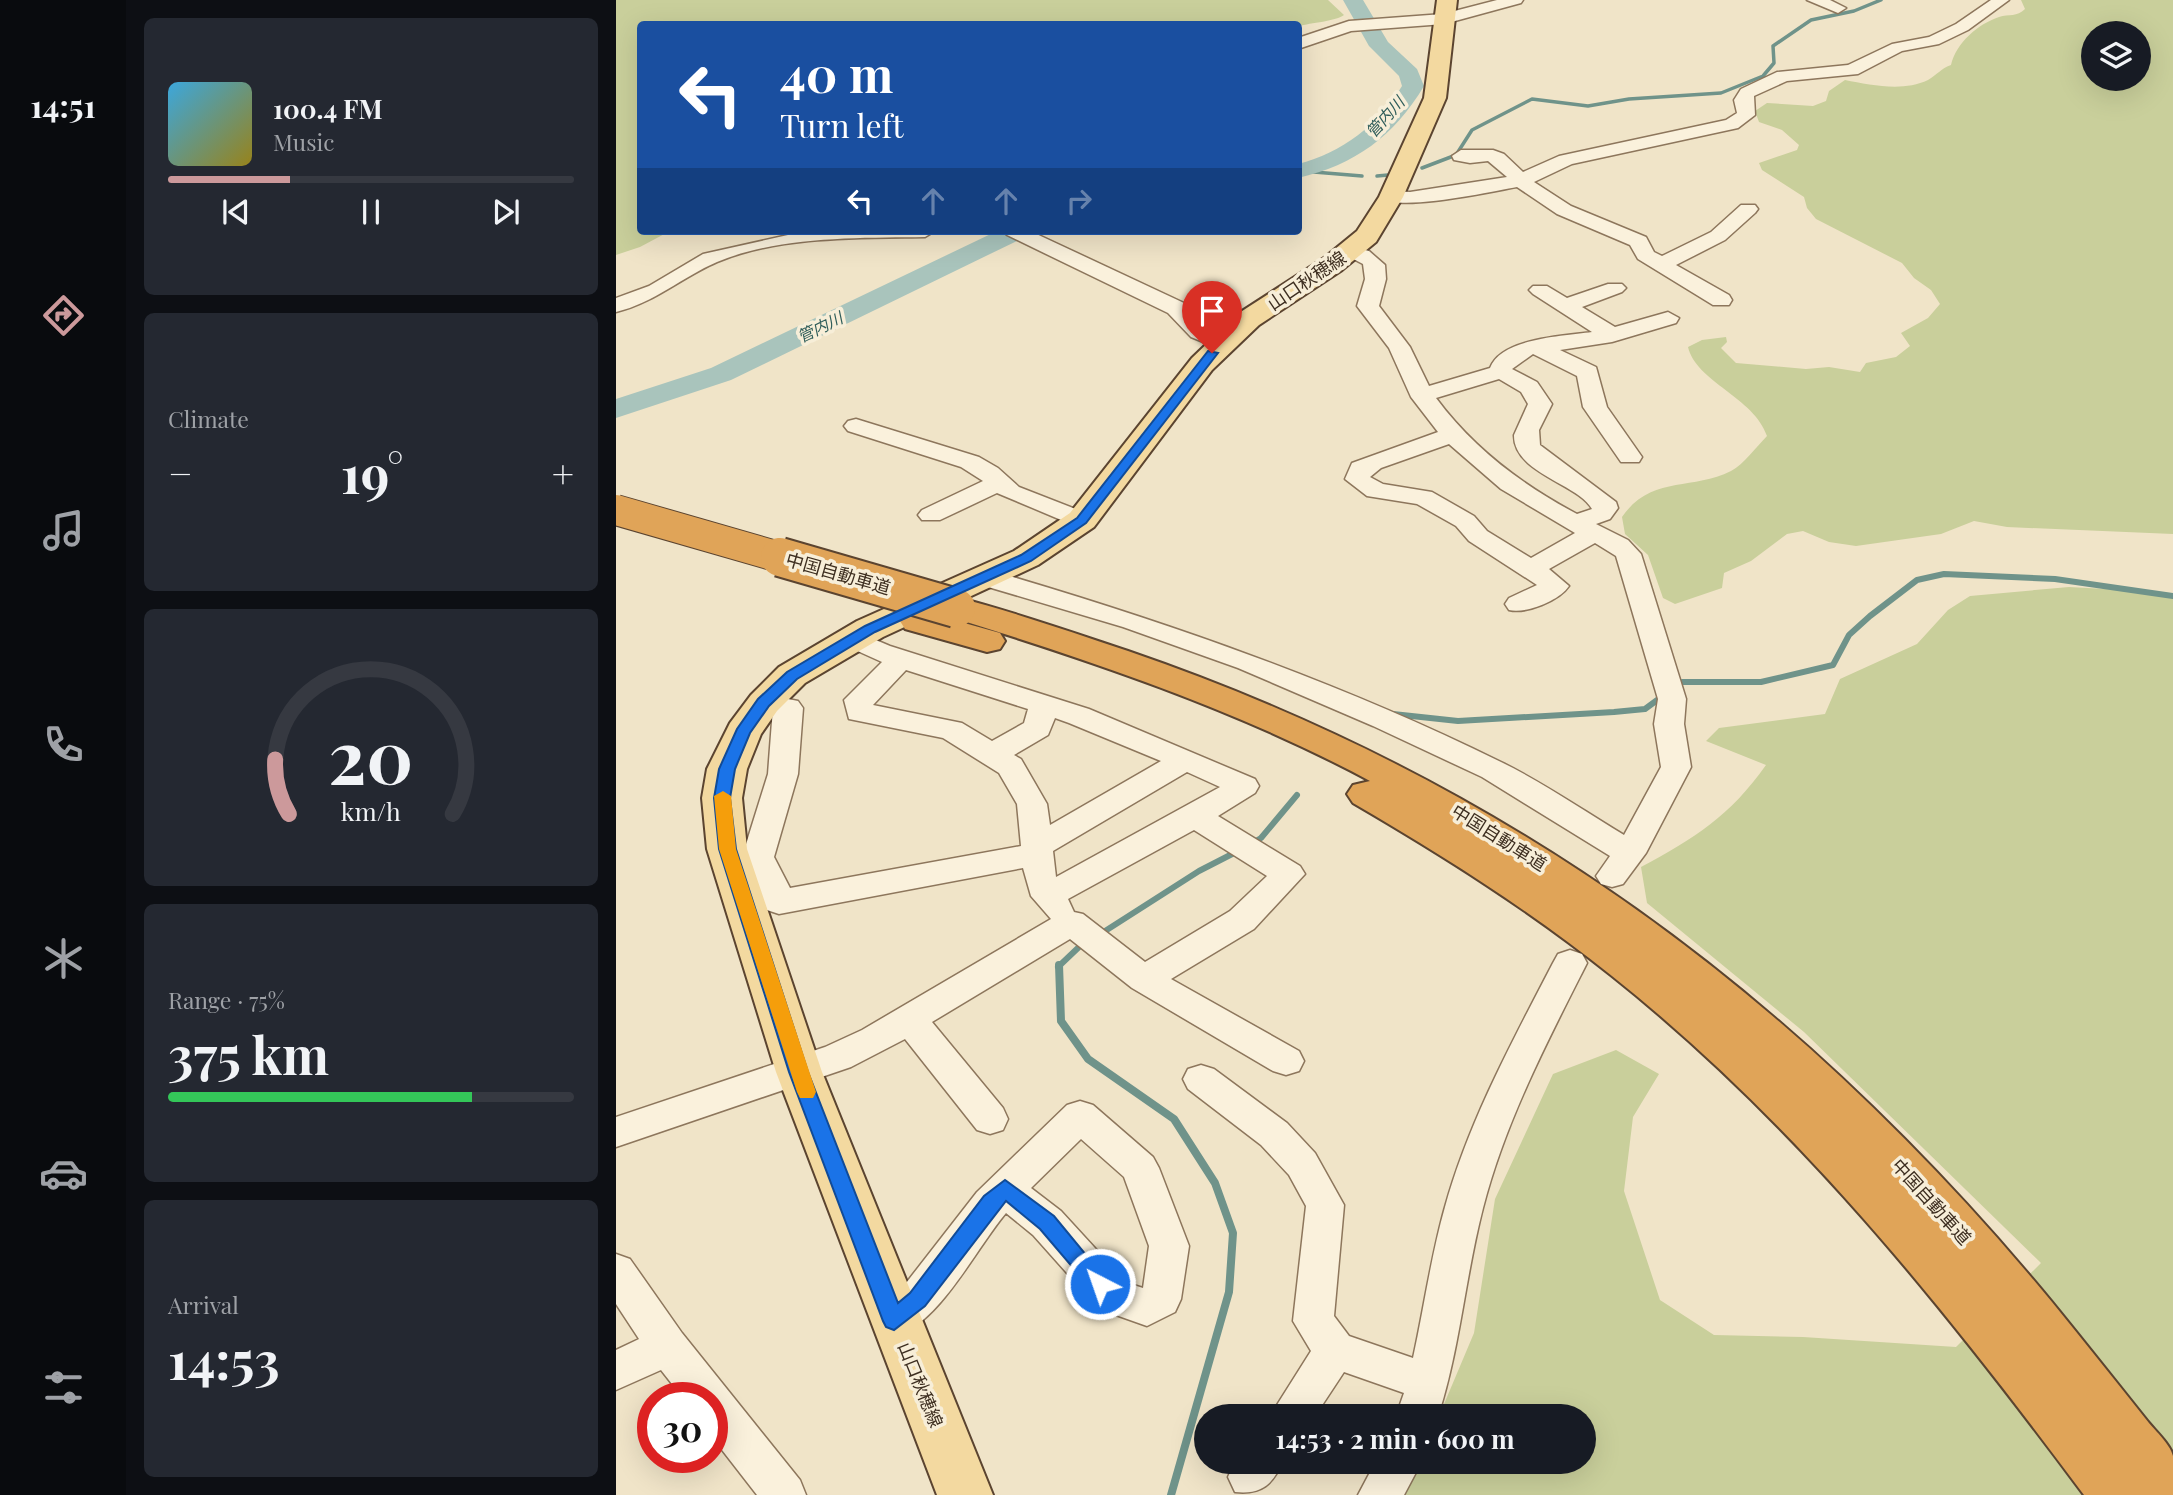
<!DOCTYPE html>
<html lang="en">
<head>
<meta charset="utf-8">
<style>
	:root { --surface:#171b24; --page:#242831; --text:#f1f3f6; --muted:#9ea1a6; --line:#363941; --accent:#cc999b }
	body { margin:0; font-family:"Playfair Display","Noto Sans JP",serif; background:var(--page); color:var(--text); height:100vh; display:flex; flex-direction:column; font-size:26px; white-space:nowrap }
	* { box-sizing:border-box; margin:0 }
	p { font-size:23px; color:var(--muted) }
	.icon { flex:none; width:38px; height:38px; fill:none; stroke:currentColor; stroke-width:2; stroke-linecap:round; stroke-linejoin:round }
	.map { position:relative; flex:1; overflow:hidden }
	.side { display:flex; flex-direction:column; gap:18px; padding:18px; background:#0d0f14; width:490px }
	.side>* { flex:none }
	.guide { position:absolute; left:21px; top:21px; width:665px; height:214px; border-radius:7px; box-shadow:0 7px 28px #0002; background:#1a4fa0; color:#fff; overflow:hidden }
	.buttons { position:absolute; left:1465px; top:21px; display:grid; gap:14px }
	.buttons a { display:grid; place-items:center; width:70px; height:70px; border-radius:50%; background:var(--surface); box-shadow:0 7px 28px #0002; font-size:35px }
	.speed { position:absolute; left:21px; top:1382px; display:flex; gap:14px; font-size:35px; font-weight:700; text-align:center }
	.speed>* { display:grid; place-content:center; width:91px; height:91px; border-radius:50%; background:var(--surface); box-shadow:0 7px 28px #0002; line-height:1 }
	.speed .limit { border:10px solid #d22; background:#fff; color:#111 }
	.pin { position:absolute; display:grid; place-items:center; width:60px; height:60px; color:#fff; margin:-72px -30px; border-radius:50% 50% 50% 0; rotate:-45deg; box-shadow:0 0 7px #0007 }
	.pin .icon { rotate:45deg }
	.me { position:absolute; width:77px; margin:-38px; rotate:319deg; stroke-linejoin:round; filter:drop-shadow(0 0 5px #0008) }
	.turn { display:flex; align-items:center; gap:24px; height:147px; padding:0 28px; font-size:32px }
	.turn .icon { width:91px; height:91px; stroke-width:2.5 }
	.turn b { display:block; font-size:49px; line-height:60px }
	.lanes { display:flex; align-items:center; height:66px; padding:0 28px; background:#0003; justify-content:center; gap:35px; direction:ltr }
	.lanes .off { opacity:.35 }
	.big { font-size:52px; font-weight:700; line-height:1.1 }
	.side .card { flex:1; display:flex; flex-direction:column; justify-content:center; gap:10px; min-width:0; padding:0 24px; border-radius:10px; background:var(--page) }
	.side .dial { align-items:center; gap:0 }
	.dial svg { height:182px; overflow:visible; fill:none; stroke:var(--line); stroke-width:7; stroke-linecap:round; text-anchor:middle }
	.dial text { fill:var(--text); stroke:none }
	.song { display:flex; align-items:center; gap:21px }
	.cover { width:84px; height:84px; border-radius:10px; background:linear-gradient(135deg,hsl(200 70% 55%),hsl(50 70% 35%)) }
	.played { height:7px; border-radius:4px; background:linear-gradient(90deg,var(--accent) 30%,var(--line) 30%) }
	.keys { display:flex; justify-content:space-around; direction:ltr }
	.heat { display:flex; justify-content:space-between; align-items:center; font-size:38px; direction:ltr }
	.charge { height:10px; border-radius:5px; background:linear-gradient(90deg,#34c759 75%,var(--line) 0) }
	.trip { position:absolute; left:578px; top:1404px; width:402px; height:70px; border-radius:35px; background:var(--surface); box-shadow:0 7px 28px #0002; font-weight:700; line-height:70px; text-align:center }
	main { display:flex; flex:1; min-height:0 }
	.menu { display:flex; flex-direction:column; width:126px; justify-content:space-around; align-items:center; background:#090b0e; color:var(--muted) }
	.menu .icon { width:49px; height:49px }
	.menu .on { color:var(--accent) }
	.menu b { font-size:32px; color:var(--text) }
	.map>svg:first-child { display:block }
</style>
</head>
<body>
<main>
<nav class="menu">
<b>14:51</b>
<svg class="icon on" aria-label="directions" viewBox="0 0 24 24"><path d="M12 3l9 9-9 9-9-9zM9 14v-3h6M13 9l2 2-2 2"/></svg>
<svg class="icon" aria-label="music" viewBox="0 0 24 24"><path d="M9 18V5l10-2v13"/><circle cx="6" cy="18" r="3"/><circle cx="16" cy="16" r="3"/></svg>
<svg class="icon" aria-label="phone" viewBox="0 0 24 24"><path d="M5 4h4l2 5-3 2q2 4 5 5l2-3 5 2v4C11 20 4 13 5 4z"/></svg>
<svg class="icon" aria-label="climate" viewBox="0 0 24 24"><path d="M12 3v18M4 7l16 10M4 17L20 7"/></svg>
<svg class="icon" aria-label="car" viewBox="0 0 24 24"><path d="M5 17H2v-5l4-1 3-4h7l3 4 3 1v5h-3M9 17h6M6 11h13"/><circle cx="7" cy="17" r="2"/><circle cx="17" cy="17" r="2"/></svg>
<svg class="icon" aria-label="filters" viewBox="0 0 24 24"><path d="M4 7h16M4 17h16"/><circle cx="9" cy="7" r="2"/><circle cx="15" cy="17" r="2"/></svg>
</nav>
<section class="side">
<div class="card">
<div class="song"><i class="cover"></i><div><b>100.4 FM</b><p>Music</p></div></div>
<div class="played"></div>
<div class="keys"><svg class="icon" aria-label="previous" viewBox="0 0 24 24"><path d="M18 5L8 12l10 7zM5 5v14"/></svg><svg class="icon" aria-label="pause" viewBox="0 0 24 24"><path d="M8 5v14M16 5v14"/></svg><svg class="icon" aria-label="next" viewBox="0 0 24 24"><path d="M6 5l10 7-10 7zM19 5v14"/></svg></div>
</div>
<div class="card"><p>Climate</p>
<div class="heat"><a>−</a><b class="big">19°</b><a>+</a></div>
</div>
<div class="card dial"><svg viewBox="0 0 100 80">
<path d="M14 69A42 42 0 1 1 86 69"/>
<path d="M14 69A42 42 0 0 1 8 45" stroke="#cc999b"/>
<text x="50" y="56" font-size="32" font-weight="700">20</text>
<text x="50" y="72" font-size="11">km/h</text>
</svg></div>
<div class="card"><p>Range · 75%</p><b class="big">375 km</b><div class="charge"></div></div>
<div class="card"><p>Arrival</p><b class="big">14:53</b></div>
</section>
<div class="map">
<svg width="1557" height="1495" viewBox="0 0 1557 1495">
	<rect width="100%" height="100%" fill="#f0e4c8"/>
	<path fill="#c9cf9b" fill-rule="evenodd" d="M0,0H712L728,15C721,21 694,23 683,26L24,24V231H54L24,247L0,255Z
		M1405,0H1557V534L1391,527L1358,521L1325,534L1240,546L1213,542L1187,531L1171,534L1135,561L1108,573L1106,588L1059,604L1047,598L1032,555L1009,534L1006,517C1035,475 1075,491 1115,471C1128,464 1140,447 1151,436C1138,397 1080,382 1072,347L1086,340L1110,337L1111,342L1105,348L1120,363L1190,369L1213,367L1244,372L1250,363L1280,357L1294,346L1285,333L1312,318L1324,304L1315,290L1298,278L1286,263L1200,219L1191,208L1188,197L1146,170L1143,163L1181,150L1183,145L1166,130L1143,122L1139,111L1151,103L1197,106L1210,101L1213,91L1229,80C1255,85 1287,92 1312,80C1321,75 1324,69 1335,65C1340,43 1362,24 1383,17C1393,14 1401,17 1409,9ZM1477,33H1522V79H1477Z
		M1453,587L1509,590L1557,598V1495H789L804,1461H968V1416H823L858,1333L879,1199L937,1074L1000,1050L1043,1074L1017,1117L1008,1191L1044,1300L1098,1335L1187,1337L1340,1347L1425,1263L1188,1032L1031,903L1025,867C1079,838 1114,816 1150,765L1090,741L1103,728L1209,714L1224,679L1301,644L1332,610L1354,596Z"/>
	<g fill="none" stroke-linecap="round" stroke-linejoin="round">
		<path stroke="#6f938a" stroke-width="3.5" d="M806,168L840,155L856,130L916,99L972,106L1013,99L1105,93L1147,76L1158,63L1157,46L1195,20L1238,11L1265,0
			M686,171L746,176
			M761,176L772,175"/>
		<path stroke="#6f938a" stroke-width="6" d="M1059,686L1066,682H1145L1217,665L1233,635L1254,616L1301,580L1328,574L1439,579L1557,596
			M777,714L842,721L998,712L1029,709L1048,695
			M635,844L645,838L681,795
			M486,933L583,871L622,851
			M442,967L463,947"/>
		<path stroke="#6f938a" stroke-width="8" d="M443,965L445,1021L472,1059L558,1119L599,1183L617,1233L613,1292L555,1495"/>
		<path fill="#a9c4bc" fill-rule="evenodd" d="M727,0H747L772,42L801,69L808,86C778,136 739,165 682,178V164C726,153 763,124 786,86L783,76L753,46Z
			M381,231H415L411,236L115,380L0,418V399L95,368Z"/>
		<defs>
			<path id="minor" d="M881,0H907L905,3L828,24L735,31L682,49V38L733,21L827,14Z
				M1191,0H1214L1230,8L1222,13Z
				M1375,0H1393L1352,30L1323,44L1286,51L1242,74L1171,81L1138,96L1139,115L1122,128L956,164L918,182L955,206L1030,237L1038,252L1046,256L1095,232L1125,205H1139L1142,209L1139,213L1109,240L1060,265L1113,295L1116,300L1113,305H1097L1022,259L1014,245L941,214L901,187C878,191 779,213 765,197L775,191L794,192L891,177L872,161L854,163L838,160L836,156L845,150H877L888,154L907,172L943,156L1110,120L1121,113L1118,100L1125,89L1161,72L1232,65L1276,44L1313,37L1340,24Z
				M190,231H319L309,237C243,238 163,236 101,262C66,277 38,303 0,312V298L33,286L87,254Z
				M388,231H414L568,303L591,327L615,338L618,343L607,350L575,337L552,313L391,235Z
				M734,246L753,251L769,265L770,279L763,306L794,347L813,386L874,368C885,338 948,336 976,332L917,294L913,290L917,286H931L951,298L992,284H1006L1010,288L1006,292L966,307L999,327L1052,312L1063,318L1060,323L996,342L944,350L980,367L991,407L1026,457L1023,462H1005L967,407L961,376L917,354L896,369L921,382L936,404L923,430L924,445L1000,502L1002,508L994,519L980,524L1012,540L1025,554L1070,699L1068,724L1075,767L1030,853L1007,884L996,887L985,884L980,876L994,856L866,777L757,726L622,668L507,627L362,584L358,578L362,572H380C554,623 722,682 885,762C928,783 968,811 1008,835L1045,767L1038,724L1042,699L1000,556L979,543L933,569L953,586C943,601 910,614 893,610L889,604L893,598L921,585L853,541L840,526L801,504L751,496L729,479L736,463L822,432L795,397L773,348L741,306L749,279L747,264L724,252ZM883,379L905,392L912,404L898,435C897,473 963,484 976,509L961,514C906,485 857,448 820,398ZM833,444L885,489L959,533L915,558L871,531L858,516L816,492L767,484L754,477L765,468Z
				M240,419L363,457L382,468L403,487L475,515L479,520L475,525H457L381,493L324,520H306L302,515L306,510L367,481L345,467L232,431L228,426L232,421Z
				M236,630L274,646L473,709L639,779L643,786L639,793L602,816L684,866L689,874L638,929L555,979L683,1051L688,1061L683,1071L670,1075L657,1071L516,988L454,939L316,1022L387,1108L392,1119L387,1130L374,1134L361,1130L289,1039L235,1067L0,1147V1117L209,1047L246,1030L435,919L415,896L407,868L163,914L151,910L137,876L122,881L111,878L106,870L111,862L127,854L152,774L157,708L162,701L172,699L182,701L187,708L182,774L158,857L174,888L405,846L401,804L383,773L327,738L233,719L228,700L266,662L226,644L222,638L226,632ZM290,670L412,709L408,723L376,741L346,723L257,705ZM439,718L453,723L545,761L434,825L431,804L405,759L398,755L432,735ZM571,772L604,787L440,877L437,851ZM578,830L651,876L614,911L529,962L467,914L458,912L452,899Z
				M954,950L966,954L971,963C931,1042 889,1122 867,1208C849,1277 844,1349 822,1416H780L788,1393L728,1372L699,1416H654L695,1351L677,1321L690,1206L673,1175L645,1145L572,1089L567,1079L572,1069L585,1065L598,1069L671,1123L699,1153L728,1205L718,1316L733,1336L797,1358C808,1308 815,1256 829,1207C853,1121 896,1042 937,963L942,954Z
				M464,1101L477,1105L537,1157L543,1168L573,1246L565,1299L559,1312L531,1326L483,1309L417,1235L390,1213C358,1251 326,1320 278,1338L264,1333L258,1320L264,1307L287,1287L361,1192L451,1105ZM465,1139L508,1177L533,1246L527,1288L511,1283L445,1211L415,1188Z
				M0,1254L14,1259L66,1333L184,1480L190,1495H141L96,1437V1398H67L45,1370L0,1390V1350L23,1339L0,1304Z
				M619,1461H667C657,1484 646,1495 619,1492L612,1477Z
				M760,1461H806L788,1495H742Z"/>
			<path id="major" d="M821,0H841L830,98L787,197L760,242L726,270L643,325L596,370L478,527L422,565L267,637L189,683L161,711L145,734L131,769L126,798L131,849L206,1072L377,1495H321L160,1072L91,849L86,798L91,769L114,723L135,695L163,667L241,621L398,551L454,513L576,358L623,313L708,258L741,231L763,197L808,98Z"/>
			<path id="highway" d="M340,597C398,612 455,632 512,651C891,781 1181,994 1436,1302C1467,1340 1498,1379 1529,1418C1537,1429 1554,1443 1557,1456C1557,1467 1557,1483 1557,1495H1468C1328,1307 1181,1123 996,976C915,911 828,856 737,803L731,794L737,785L754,781C620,709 473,660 328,615L322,608L328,601Z
				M302,610L384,633L389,641L384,649L371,652L289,629L284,621L289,613Z"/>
		</defs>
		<use href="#minor" stroke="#8d765c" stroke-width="3"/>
		<use href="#major" stroke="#5b4430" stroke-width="4"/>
		<use href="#highway" stroke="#5b4430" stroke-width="4"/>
		<use href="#minor" fill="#faf1dc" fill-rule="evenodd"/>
		<use href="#major" fill="#f3d9a0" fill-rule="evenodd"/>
		<use href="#highway" fill="#e0a458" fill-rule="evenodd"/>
		<defs>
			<path id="highway-bridge-far1" d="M0,510L170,559"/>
			<path id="highway-bridge" d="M164,557L340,608"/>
		</defs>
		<use href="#highway-bridge-far1" stroke="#5b4430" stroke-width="32" stroke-linecap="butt"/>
		<use href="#highway-bridge" stroke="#5b4430" stroke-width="42" stroke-linecap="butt"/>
		<use href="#highway-bridge-far1" stroke="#e0a458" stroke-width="30"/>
		<use href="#highway-bridge" stroke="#e0a458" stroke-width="38"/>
	</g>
	<path fill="#1a73e8" stroke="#114b97" stroke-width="2" d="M592,351L602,353L470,523L415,561L259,632L181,679L153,706L134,733L119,769L114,798L120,849L192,1072L282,1303L294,1293L368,1196L389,1180L438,1216L494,1284L491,1290L484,1293L476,1290L424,1229L390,1201L309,1306L278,1330L270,1327L267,1321L173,1072L103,849L98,798L103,769L121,729L142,699L171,672L249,626L405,555L461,518Z"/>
	<path fill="#f59e0b" d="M107,791L115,796L120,849L200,1092L197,1098H184L181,1092L103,849L98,796Z"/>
	<g text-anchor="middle" stroke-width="7" stroke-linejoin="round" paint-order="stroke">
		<g font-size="16" font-style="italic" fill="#2f5d5a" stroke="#f7eed8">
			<text transform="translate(769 117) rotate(-48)" y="6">管内川</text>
			<text transform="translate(204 327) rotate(-26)" y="6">管内川</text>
		</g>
		<g font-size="18" fill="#3d2e20" stroke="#f7eed8">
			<text transform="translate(691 281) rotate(-34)" y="6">山口秋穂線</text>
			<text transform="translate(222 574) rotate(16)" y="6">中国自動車道</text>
			<text transform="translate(883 838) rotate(32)" y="6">中国自動車道</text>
			<text transform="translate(1315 1202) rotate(48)" y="6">中国自動車道</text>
			<text transform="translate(304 1385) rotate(68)" y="6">山口秋穂線</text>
		</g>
	</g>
</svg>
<div class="buttons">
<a><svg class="icon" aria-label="layers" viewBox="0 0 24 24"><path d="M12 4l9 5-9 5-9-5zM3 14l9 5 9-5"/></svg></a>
</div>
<div class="speed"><div class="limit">30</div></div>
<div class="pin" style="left:596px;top:353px;background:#d93025"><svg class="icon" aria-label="arrive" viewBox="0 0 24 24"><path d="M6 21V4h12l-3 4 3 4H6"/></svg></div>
<svg class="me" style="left:484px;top:1284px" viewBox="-20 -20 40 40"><circle r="17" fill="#1a73e8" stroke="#fff" stroke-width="3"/><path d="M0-11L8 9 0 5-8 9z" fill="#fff"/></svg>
<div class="trip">14:53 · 2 min · 600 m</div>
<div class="guide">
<div class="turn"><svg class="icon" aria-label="left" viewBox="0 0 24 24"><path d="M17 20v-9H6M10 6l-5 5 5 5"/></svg><div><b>40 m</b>Turn left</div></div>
<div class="lanes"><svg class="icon" aria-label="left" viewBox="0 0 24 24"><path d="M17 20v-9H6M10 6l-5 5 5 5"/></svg><svg class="icon off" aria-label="ahead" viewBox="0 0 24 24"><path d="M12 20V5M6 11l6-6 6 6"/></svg><svg class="icon off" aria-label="ahead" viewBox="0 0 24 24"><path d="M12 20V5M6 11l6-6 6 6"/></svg><svg class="icon off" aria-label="right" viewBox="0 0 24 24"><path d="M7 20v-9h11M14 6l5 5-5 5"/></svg></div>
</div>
</div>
</main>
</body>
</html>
